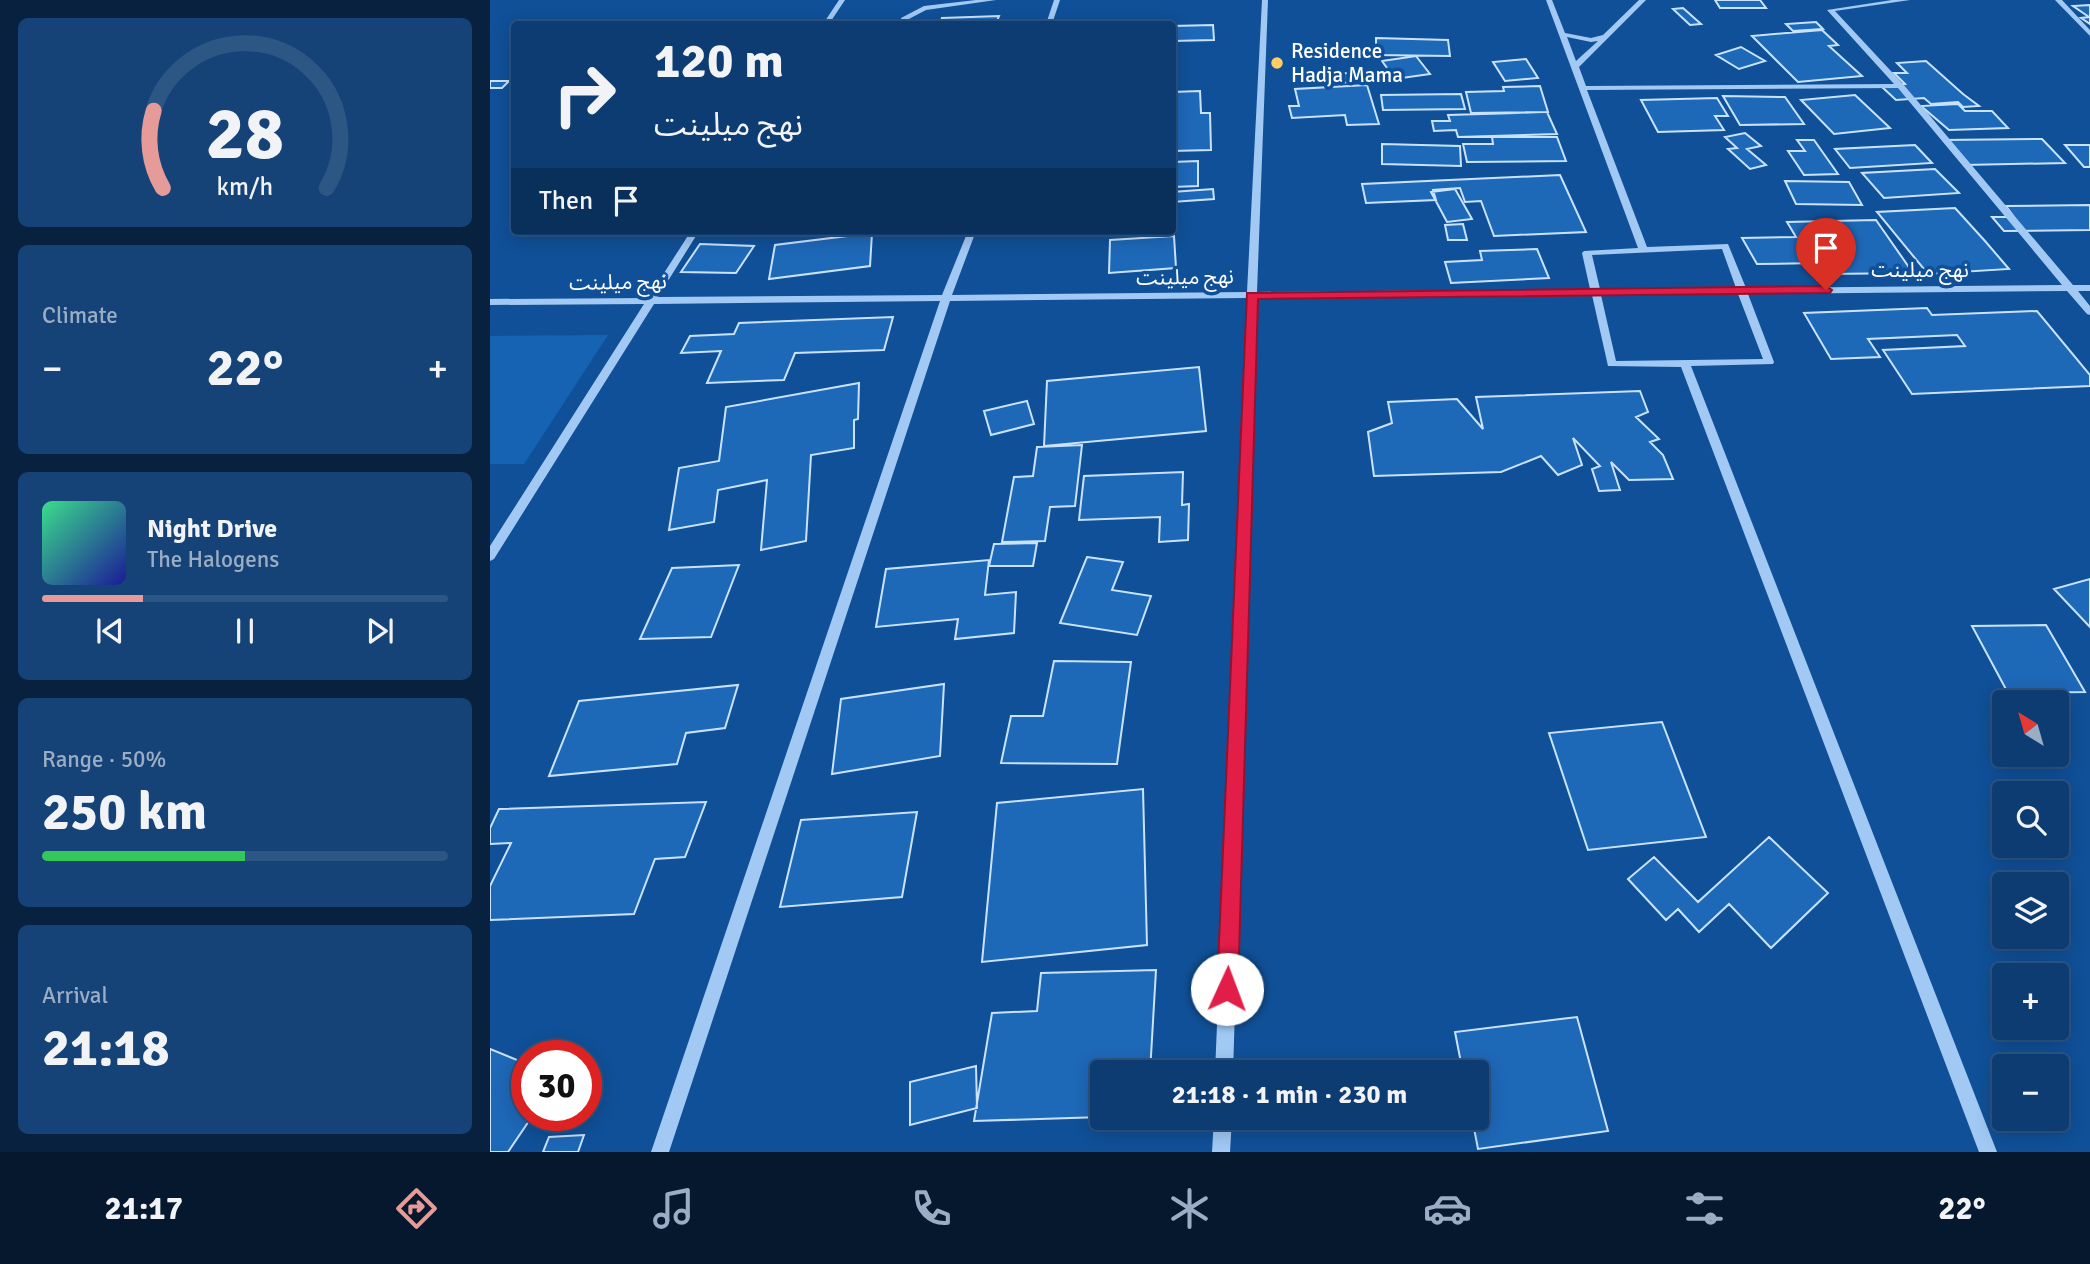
<!DOCTYPE html>
<html lang="en">
<head>
<meta charset="utf-8">
<style>
	:root { --surface:#0c3c72; --page:#154377; --text:#f1f3f6; --muted:#9aadc4; --line:#2c5684; --accent:#e69b98 }
	body { margin:0; font-family:Signika,"Noto Sans Arabic",sans-serif; background:var(--page); color:var(--text); height:100vh; display:flex; flex-direction:column; font-size:26px; white-space:nowrap }
	* { box-sizing:border-box; margin:0 }
	p { font-size:23px; color:var(--muted) }
	.icon { flex:none; width:38px; height:38px; fill:none; stroke:currentColor; stroke-width:2; stroke-linecap:round; stroke-linejoin:round }
	.map { position:relative; flex:1; overflow:hidden }
	.panel { display:flex; flex-direction:column; gap:18px; padding:18px; background:#07213f; width:490px }
	.panel>* { flex:none }
	.hud { position:absolute; left:21px; top:21px; width:665px; height:214px; border-radius:7px; box-shadow:0 4px 18px #0003,0 0 0 2px var(--line); background:#0c3c72; color:var(--text); overflow:hidden }
	.needle { width:46px; rotate:323deg }
	.fabs { position:absolute; left:1502px; top:690px; display:grid; gap:14px }
	.fabs a { display:grid; place-items:center; width:77px; height:77px; border-radius:7px; background:var(--surface); box-shadow:0 4px 18px #0003,0 0 0 2px var(--line); font-size:35px }
	.speed { position:absolute; left:21px; top:1040px; display:flex; gap:14px; font-size:35px; font-weight:700; text-align:center }
	.speed>* { display:grid; place-content:center; width:91px; height:91px; border-radius:50%; background:var(--surface); box-shadow:0 4px 18px #0003,0 0 0 2px var(--line); line-height:1 }
	.speed .limit { border:10px solid #d22; background:#fff; color:#111 }
	.pin { position:absolute; display:grid; place-items:center; width:60px; height:60px; color:#fff; margin:-72px -30px; border-radius:50% 50% 50% 0; rotate:-45deg; box-shadow:0 0 7px #0007 }
	.pin .icon { rotate:45deg }
	.me { position:absolute; width:77px; margin:-38px; rotate:2deg; stroke-linejoin:round; filter:drop-shadow(0 0 5px #0008) }
	.turn { display:flex; align-items:center; gap:24px; height:147px; padding:0 28px; font-size:32px }
	.turn .icon { width:91px; height:91px; stroke-width:2.5 }
	.turn b { display:block; font-size:49px; line-height:60px }
	.then { display:flex; align-items:center; height:66px; padding:0 28px; background:#0003; gap:14px; font-size:26px }
	.big { font-size:52px; font-weight:700; line-height:1.1 }
	.panel .tile { flex:1; display:flex; flex-direction:column; justify-content:center; gap:10px; min-width:0; padding:0 24px; border-radius:10px; background:var(--page) }
	.panel .dial { align-items:center; gap:0 }
	.dial svg { height:182px; overflow:visible; fill:none; stroke:var(--line); stroke-width:7; stroke-linecap:round; text-anchor:middle }
	.dial text { fill:var(--text); stroke:none }
	.song { display:flex; align-items:center; gap:21px }
	.cover { width:84px; height:84px; border-radius:10px; background:linear-gradient(135deg,hsl(150 70% 55%),hsl(240 70% 35%)) }
	.played { height:7px; border-radius:4px; background:linear-gradient(90deg,var(--accent) 25%,var(--line) 25%) }
	.keys { display:flex; justify-content:space-around; direction:ltr }
	.heat { display:flex; justify-content:space-between; align-items:center; font-size:38px; direction:ltr }
	.charge { height:10px; border-radius:5px; background:linear-gradient(90deg,#34c759 50%,var(--line) 0) }
	.trip { position:absolute; left:600px; top:1060px; width:399px; height:70px; border-radius:7px; background:var(--surface); box-shadow:0 4px 18px #0003,0 0 0 2px var(--line); font-weight:700; line-height:70px; text-align:center }
	.dock { display:flex; height:112px; justify-content:space-around; align-items:center; background:#05182e; color:var(--muted) }
	.dock .icon { width:49px; height:49px }
	.dock .on { color:var(--accent) }
	.dock b { font-size:32px; color:var(--text) }
	main { display:flex; flex:1; min-height:0 }
	.map>svg:first-child { display:block }
</style>
</head>
<body>
<main>
<section class="panel">
<div class="tile dial"><svg viewBox="0 0 100 80">
<path d="M14 69A42 42 0 1 1 86 69"/>
<path d="M14 69A42 42 0 0 1 10 35" stroke="#e69b98"/>
<text x="50" y="56" font-size="32" font-weight="700">28</text>
<text x="50" y="72" font-size="11">km/h</text>
</svg></div>
<div class="tile"><p>Climate</p>
<div class="heat"><a>−</a><b class="big">22°</b><a>+</a></div>
</div>
<div class="tile">
<div class="song"><i class="cover"></i><div><b>Night Drive</b><p>The Halogens</p></div></div>
<div class="played"></div>
<div class="keys"><svg class="icon" aria-label="previous" viewBox="0 0 24 24"><path d="M18 5L8 12l10 7zM5 5v14"/></svg><svg class="icon" aria-label="pause" viewBox="0 0 24 24"><path d="M8 5v14M16 5v14"/></svg><svg class="icon" aria-label="next" viewBox="0 0 24 24"><path d="M6 5l10 7-10 7zM19 5v14"/></svg></div>
</div>
<div class="tile"><p>Range · 50%</p><b class="big">250 km</b><div class="charge"></div></div>
<div class="tile"><p>Arrival</p><b class="big">21:18</b></div>
</section>
<div class="map">
<svg width="1600" height="1152" viewBox="0 0 1600 1152">
	<rect width="100%" height="100%" fill="#105098"/>
	<path fill="#1763b3" d="M118,335L34,464H0V336Z"/>
	<path fill="#1e68b8" stroke="#c9e3fe" stroke-width="2" d="M1225,0H1270L1276,8H1230Z
		M1600,5V24L1591,18L1599,17L1583,6Z
		M1193,8L1211,24L1200,25L1183,9Z
		M509,16L506,24H450L452,18Z
		M1326,22L1333,29L1303,31L1296,24Z
		M723,25L724,40L682,41V26Z
		M1332,30L1348,45L1339,46L1372,76L1308,82L1262,36Z
		M886,38L958,40L960,56L886,55Z
		M1251,47L1275,61L1249,69L1226,55Z
		M926,56L940,74L905,79L892,61Z
		M1036,59L1048,78L1015,81L1003,62Z
		M1436,61L1473,94L1489,106L1473,107L1468,102L1441,104L1434,98L1406,100L1391,86L1415,84L1404,73H1417L1407,63Z
		M875,72L877,81L847,83L845,74Z
		M0,81H19L12,88H0Z
		M877,85L889,124L857,125L855,115L802,118L799,106H809L805,89Z
		M1050,86L1058,112L981,113L976,92L1014,91L1013,87Z
		M710,91L711,113H720L721,150L682,151V92Z
		M971,94L975,109L893,110L891,95Z
		M1365,95L1400,128L1344,134L1311,100Z
		M1233,96L1295,97L1314,124L1250,125Z
		M1227,98L1238,116H1225L1234,130L1168,132L1151,100Z
		M1468,104L1475,111H1502L1518,128L1459,130L1431,106Z
		M1057,112L1067,134L968,137L966,130L944,131L942,121H960L958,115Z
		M1255,133L1271,146L1257,149L1276,165L1260,169L1238,149L1247,148L1235,137Z
		M1002,137H1067L1076,161L977,162L973,144H1003Z
		M1552,139L1575,163L1474,165L1453,140Z
		M1307,140H1324L1348,174L1314,175L1298,151H1315Z
		M892,144L970,146L971,166L892,164Z
		M1425,145L1442,163L1360,168L1345,149Z
		M1575,145H1600V167H1594Z
		M708,161V186L682,187V162Z
		M1445,169L1469,193L1394,198L1372,173Z
		M1070,175L1096,232L1004,236L991,201L975,202L970,188L943,190L946,200L876,203L872,184Z
		M1295,181L1359,182L1372,205L1306,204Z
		M723,189L724,199L682,202V192Z
		M965,189L982,219L957,222L941,192Z
		M1600,205V230L1514,231L1502,217H1524L1516,206Z
		M1465,208L1495,241L1519,269L1438,274L1387,212Z
		M1386,220L1423,273L1336,274L1329,263L1267,264L1252,238L1306,237L1297,222Z
		M973,224L977,240H958L955,225Z
		M382,233L380,266L279,279L285,245Z
		M684,236L686,268L619,273L620,240Z
		M210,244L264,246L246,273L191,272Z
		M1047,249L1059,278L961,283L955,262L992,260L990,251Z
		M1437,308L1442,315L1547,311L1600,375V386L1422,394L1393,350L1475,346L1467,335L1378,339L1390,357L1341,359L1314,313Z
		M403,317L394,350L305,353L294,380L217,383L231,351L191,353L200,336L244,334L249,323Z
		M709,367L716,431L554,446L557,381Z
		M369,383L368,419L364,420V448L321,455L316,541L271,550L277,480L228,490L224,522L179,530L189,468L229,461L236,407Z
		M1150,391L1158,412L1146,417L1169,439L1160,442L1173,455L1183,479L1139,480L1121,462L1130,490L1109,491L1102,469L1110,466L1083,438L1092,465L1068,475L1051,456L1011,472L884,476L878,432L902,423L898,402L967,399L993,429L986,397Z
		M537,401L544,424L501,435L494,411Z
		M592,445L585,506L560,507L555,541L512,542L524,477L543,476L547,447Z
		M693,472L692,505L699,504L698,540L669,542L670,517L589,520L594,476Z
		M547,543L543,566H499L504,544Z
		M597,557L633,562L622,590L661,596L647,635L570,623Z
		M499,560L495,595L526,592L524,633L465,639L468,619L386,627L396,569Z
		M249,565L221,637L150,639L182,568Z
		M1600,579V627L1564,589Z
		M1556,625L1595,692L1518,693L1482,626Z
		M564,661L641,662L627,764L511,763L521,716H553Z
		M454,684L450,756L342,774L351,699Z
		M248,685L235,728L196,733L187,764L59,776L89,701Z
		M1172,722L1216,837L1098,850L1059,733Z
		M653,789L657,945L492,962L507,803Z
		M216,802L195,857L165,859L144,914L0,920V886L21,843L0,844V828L9,809Z
		M427,812L412,897L290,907L311,820Z
		M1279,837L1338,893L1281,948L1239,904L1209,932L1188,909L1176,920L1138,879L1164,857L1208,902Z
		M666,970L660,1073H612V1117L484,1121L502,1013L547,1011L551,973Z
		M1087,1017L1118,1131L988,1149L982,1118H987V1073H973L965,1032Z
		M0,1049L37,1064V1115H43L18,1152H0Z
		M486,1066L487,1108L420,1125V1082Z
		M94,1135L88,1152H53L59,1137Z"/>
	<g fill="none" stroke-linecap="round" stroke-linejoin="round">
		<path fill="#a1c9f4" fill-rule="evenodd" d="M349,0H355L339,24H333Z
			M486,0H506L436,10L417,20V24H411V18L434,6Z
			M564,0H570L562,24H556Z
			M772,0H778L767,292L1100,289L1092,253L1094,251L1148,248L1056,0H1062L1075,33L1101,38L1113,35L1149,0H1156L1089,67L1096,86L1404,84L1337,10L1402,0H1420L1345,11L1413,84L1583,285H1600V291H1588L1600,306V315L1597,314L1577,291L1258,294L1284,362L1283,364L1201,366L1507,1152H1489L1191,367L1118,366L1102,295L767,298L743,1073H725L757,298L460,301L179,1152H161L450,301L164,304L4,559L0,561V546L154,304L0,305V299L158,298L201,231H209L168,297L452,295L478,231H486L462,295L757,292ZM1077,37L1101,42L1108,41L1086,61ZM1408,88L1572,285L1256,288L1238,244L1157,247L1097,90ZM1232,249L1246,288L1110,289L1102,255ZM1248,294L1273,359L1126,361L1111,295Z
			M1565,0H1572L1600,30V36Z
			M724,1118H742L740,1152H722Z"/>
	</g>
	<path fill="#e11d48" stroke="#92132f" stroke-width="2" d="M1336,286L1342,290L1340,293L768,299L748,989L745,997L737,1000L730,997L727,989L757,293Z"/>
	<circle fill="#ffcd64" stroke="#105098" stroke-width="2.5" cx="787" cy="63" r="7"/>
	<g text-anchor="middle" stroke-width="7" stroke-linejoin="round" paint-order="stroke">
		<g font-size="21" fill="#fff" stroke="#105098" text-anchor="start">
			<text x="801" y="58">Residence<tspan x="801" dy="24">Hadja Mama</tspan></text>
		</g>
		<g font-size="21" fill="#fff" stroke="#105098">
			<text x="1430" y="277">نهج ميلينت</text>
			<text transform="translate(695 277) rotate(-1)" y="7">نهج ميلينت</text>
			<text transform="translate(128 282) rotate(-1)" y="7">نهج ميلينت</text>
		</g>
	</g>
</svg>
<div class="fabs">
<a><svg class="needle" viewBox="-14 -14 28 28"><path d="M0-13l5 13h-10z" fill="#e53935"/><path d="M0 13l5-13h-10z" fill="#9aadc4"/></svg></a>
<a><svg class="icon" aria-label="search" viewBox="0 0 24 24"><circle cx="10" cy="10" r="6"/><path d="M15 15l6 6"/></svg></a>
<a><svg class="icon" aria-label="layers" viewBox="0 0 24 24"><path d="M12 4l9 5-9 5-9-5zM3 14l9 5 9-5"/></svg></a>
<a>+</a>
<a>−</a>
</div>
<div class="speed"><div class="limit">30</div></div>
<div class="pin" style="left:1336px;top:290px;background:#d93025"><svg class="icon" aria-label="arrive" viewBox="0 0 24 24"><path d="M6 21V4h12l-3 4 3 4H6"/></svg></div>
<svg class="me" style="left:737px;top:989px" viewBox="-20 -20 40 40"><circle r="19" fill="#fff"/><path d="M0-13L10 11 0 6-10 11z" fill="#e11d48"/></svg>
<div class="trip">21:18 · 1 min · 230 m</div>
<div class="hud">
<div class="turn"><svg class="icon" aria-label="right" viewBox="0 0 24 24"><path d="M7 20v-9h11M14 6l5 5-5 5"/></svg><div><b>120 m</b>نهج ميلينت</div></div>
<div class="then">Then<svg class="icon" aria-label="arrive" viewBox="0 0 24 24"><path d="M6 21V4h12l-3 4 3 4H6"/></svg></div>
</div>
</div>
</main>
<nav class="dock">
<b>21:17</b>
<svg class="icon on" aria-label="directions" viewBox="0 0 24 24"><path d="M12 3l9 9-9 9-9-9zM9 14v-3h6M13 9l2 2-2 2"/></svg>
<svg class="icon" aria-label="music" viewBox="0 0 24 24"><path d="M9 18V5l10-2v13"/><circle cx="6" cy="18" r="3"/><circle cx="16" cy="16" r="3"/></svg>
<svg class="icon" aria-label="phone" viewBox="0 0 24 24"><path d="M5 4h4l2 5-3 2q2 4 5 5l2-3 5 2v4C11 20 4 13 5 4z"/></svg>
<svg class="icon" aria-label="climate" viewBox="0 0 24 24"><path d="M12 3v18M4 7l16 10M4 17L20 7"/></svg>
<svg class="icon" aria-label="car" viewBox="0 0 24 24"><path d="M5 17H2v-5l4-1 3-4h7l3 4 3 1v5h-3M9 17h6M6 11h13"/><circle cx="7" cy="17" r="2"/><circle cx="17" cy="17" r="2"/></svg>
<svg class="icon" aria-label="filters" viewBox="0 0 24 24"><path d="M4 7h16M4 17h16"/><circle cx="9" cy="7" r="2"/><circle cx="15" cy="17" r="2"/></svg>
<b>22°</b>
</nav>
</body>
</html>
